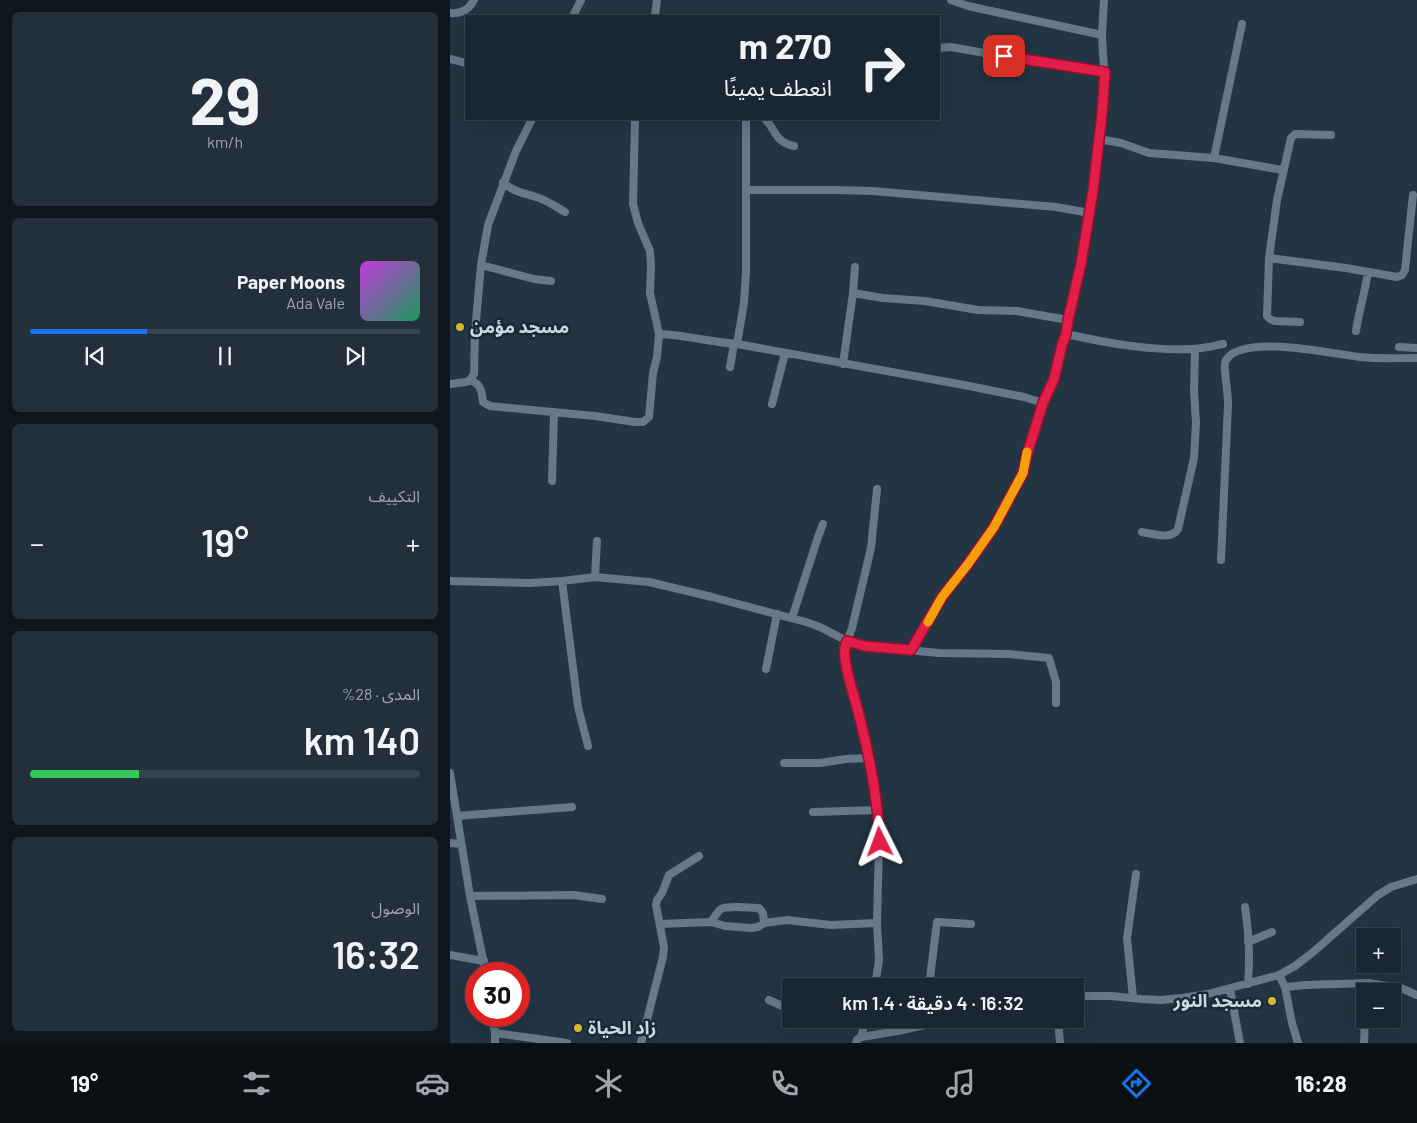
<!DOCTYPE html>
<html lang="ar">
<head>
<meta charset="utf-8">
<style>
	:root { --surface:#1a2732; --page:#232f3a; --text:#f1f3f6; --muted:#9fa5ac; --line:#38444d; --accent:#1a73e8 }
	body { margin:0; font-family:Barlow,"Noto Sans Arabic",sans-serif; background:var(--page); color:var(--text); direction:rtl; height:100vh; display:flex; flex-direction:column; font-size:19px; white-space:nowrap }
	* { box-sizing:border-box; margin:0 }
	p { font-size:16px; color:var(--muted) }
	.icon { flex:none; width:28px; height:28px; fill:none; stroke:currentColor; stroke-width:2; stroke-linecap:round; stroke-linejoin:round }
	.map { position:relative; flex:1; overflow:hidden; direction:ltr }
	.panel { display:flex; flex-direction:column; gap:12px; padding:12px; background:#0e151c; width:450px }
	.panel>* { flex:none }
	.guide { position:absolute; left:15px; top:15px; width:475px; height:105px; border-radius:0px; box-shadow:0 5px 20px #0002,0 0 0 1px var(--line); direction:rtl; background:#1a2732; color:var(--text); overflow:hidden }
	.controls { position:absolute; left:906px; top:928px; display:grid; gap:10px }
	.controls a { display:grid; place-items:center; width:45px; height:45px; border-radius:0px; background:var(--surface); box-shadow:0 5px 20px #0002,0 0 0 1px var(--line); font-size:25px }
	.speed { position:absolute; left:15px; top:962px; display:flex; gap:10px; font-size:25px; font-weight:700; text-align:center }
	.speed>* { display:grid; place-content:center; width:65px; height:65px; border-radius:50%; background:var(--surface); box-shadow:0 5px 20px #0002,0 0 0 1px var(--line); line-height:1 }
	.speed .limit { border:8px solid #d22; background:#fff; color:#111 }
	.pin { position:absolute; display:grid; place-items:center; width:42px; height:42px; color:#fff; margin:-21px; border-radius:10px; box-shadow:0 2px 8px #0006 }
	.me { position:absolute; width:55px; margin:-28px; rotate:357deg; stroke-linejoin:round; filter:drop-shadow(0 0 4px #0008) }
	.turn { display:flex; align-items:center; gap:18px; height:105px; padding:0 25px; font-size:22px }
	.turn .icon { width:65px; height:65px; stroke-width:2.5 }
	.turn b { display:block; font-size:35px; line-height:42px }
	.big { font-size:38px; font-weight:600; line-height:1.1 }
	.panel .widget { flex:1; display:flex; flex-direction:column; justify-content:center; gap:8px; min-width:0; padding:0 18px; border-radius:8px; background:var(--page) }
	.panel .dial { align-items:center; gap:0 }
	.dial b { font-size:65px; line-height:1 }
	.song { display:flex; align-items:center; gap:15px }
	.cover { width:60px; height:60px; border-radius:8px; background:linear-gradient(135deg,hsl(290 70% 55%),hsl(150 70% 35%)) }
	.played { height:5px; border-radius:2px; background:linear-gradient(90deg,var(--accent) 30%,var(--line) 30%) }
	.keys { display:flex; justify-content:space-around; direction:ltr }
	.heat { display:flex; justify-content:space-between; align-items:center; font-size:28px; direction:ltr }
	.charge { height:8px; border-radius:4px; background:linear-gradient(90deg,#34c759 28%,var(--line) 0) }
	.trip { position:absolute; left:332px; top:978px; width:302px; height:50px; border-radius:0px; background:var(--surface); box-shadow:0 5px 20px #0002,0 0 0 1px var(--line); font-weight:600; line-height:50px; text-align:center; direction:rtl }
	.tab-bar { display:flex; height:80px; justify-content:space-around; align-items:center; background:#0a1014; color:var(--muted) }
	.tab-bar .icon { width:35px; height:35px }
	.tab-bar .active { color:var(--accent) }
	.tab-bar b { font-size:22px; color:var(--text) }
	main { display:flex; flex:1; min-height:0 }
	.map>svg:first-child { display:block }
</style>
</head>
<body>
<main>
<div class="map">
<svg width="967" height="1043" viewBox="0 0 967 1043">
	<rect width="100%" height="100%" fill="#233442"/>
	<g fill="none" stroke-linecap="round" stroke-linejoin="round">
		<path stroke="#667988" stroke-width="8" d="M501,0L518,6L652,35
			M0,13C11,14 19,10 24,0
			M123,16L131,0
			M205,16L207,0
			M489,48L501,47L579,61L655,72
			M0,59L16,63
			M315,119C326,130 325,142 344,146
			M881,135L845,134L841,138L827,200L819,258L896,268L947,277L952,275L955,270L963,195
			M649,139L671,143L699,153L764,158L833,170
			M764,158L792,24
			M53,182C63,192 74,193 86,197C97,200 106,207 115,212
			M297,190H385L423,191L606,207L640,213
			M819,258L817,316L820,319L824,321L850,322
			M31,265L84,279L101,281
			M403,293L433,298L475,301L528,310L567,311L618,320
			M906,331C909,311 915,292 918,272
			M209,334C235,335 261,342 287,344L514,385L574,397L593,403
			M616,334C657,343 700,351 742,349C752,349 763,346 773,344
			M287,344L294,303L296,272V119
			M949,347L967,348
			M393,364L403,293L405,267
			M280,367L284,344
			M20,380C31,384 32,392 33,402L40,406L145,416L185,422H193L199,417L203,373L207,357L209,334L200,293L201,266L200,251L188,223L183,204L185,119
			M0,384L16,382L20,380L24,374L25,332L31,265L38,225L66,151L82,119
			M322,404L335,353
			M102,481L104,412
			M692,532C703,534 722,540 728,529L744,458L746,423L744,391L745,349
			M771,560L778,405C779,395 772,365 776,360C792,333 883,354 910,357C929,359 948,358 967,358
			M145,577L147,541
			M0,581L80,583L112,581L145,577L199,582L262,597L356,622L370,627L397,641L414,646L489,653L559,654L599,658L606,682V703
			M112,581L128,707L138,746
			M342,618L368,537L373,524
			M461,649L492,597L518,564L544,527L565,489L573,473L578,451L583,433L593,403L604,379L611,345L616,334L618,320L631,264L643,191L655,88L652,35L654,0
			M316,669L327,614
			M334,763H370L396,759L419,758
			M0,773L20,896L36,974
			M363,812L428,810
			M7,816L122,807
			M0,843L11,844
			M20,896L124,895L152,899
			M795,907C799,933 800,959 798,984
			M261,922C264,918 267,912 271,909C279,905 300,908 309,908L313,913L314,923
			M210,924L261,922L275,926L301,928L308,927L314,923L337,920L381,925L427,923
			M798,942L822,932
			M0,955L34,961
			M829,975L835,987L856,985L918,983L951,988L967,995
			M425,986L429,960L427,923L429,842L428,810L419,758L407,707L398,676L394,650L402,628L421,548L427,489
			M479,986L487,922L521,924
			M835,987L842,1023L848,1043
			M780,989L790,1043
			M626,996H661L691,999L711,1000L732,998L758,994L829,975L845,966L862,953L928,895L941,887L967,879
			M683,998L677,938L686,874
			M319,1000L341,1010
			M42,1016L45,1033V1043
			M375,1019L383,1021L408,1019
			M608,1019L610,1043
			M45,1033L117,1043
			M411,1037L416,1019
			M191,1043L213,957L214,947L206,905L207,900L212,893L219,875L249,856
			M406,1043L407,1040L411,1037L448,1031L501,1019
			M914,1043L915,1019"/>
	</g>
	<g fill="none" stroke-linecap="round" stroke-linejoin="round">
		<defs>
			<path id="route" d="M430,842C427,789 416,737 401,686C398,674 391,652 397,641L414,646L461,650L492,597L518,564L544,527L573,473L578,451L593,403L604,379L612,345L616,334L618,320L631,264L643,191L652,114L655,72L554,56"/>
		</defs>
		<use href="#route" stroke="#92132f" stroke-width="12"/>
		<use href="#route" stroke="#e11d48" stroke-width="9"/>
		<path stroke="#f59e0b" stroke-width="9" d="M478,622L492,597L518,564L544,527L573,473L577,452"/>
	</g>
	<g fill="#d5b534" stroke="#192a37" stroke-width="2">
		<circle cx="10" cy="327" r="5"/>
		<circle cx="822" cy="1001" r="5"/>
		<circle cx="128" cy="1028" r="5"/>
	</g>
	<g text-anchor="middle" stroke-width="5" stroke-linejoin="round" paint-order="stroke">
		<g font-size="18" font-weight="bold" fill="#cdd7e0" stroke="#192a37" text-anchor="start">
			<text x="20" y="333">مسجد مؤمن</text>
			<text x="812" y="1007" text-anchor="end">مسجد النور</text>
			<text x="138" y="1034">زاد الحياة</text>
		</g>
	</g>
</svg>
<div class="controls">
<a>+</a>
<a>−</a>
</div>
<div class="speed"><div class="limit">30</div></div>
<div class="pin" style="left:554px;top:56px;background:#d93025"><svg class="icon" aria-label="arrive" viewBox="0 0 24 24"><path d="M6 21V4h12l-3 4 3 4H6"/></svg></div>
<svg class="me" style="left:430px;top:842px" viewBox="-20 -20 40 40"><path d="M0-17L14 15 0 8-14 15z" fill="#e11d48" stroke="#fff" stroke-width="4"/></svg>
<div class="trip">16:32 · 4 دقيقة · 1.4 km</div>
<div class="guide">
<div class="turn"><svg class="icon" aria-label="right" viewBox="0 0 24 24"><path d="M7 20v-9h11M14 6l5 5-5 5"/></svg><div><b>270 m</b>انعطف يمينًا</div></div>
</div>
</div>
<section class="panel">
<div class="widget dial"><b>29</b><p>km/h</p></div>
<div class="widget">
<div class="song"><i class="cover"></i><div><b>Paper Moons</b><p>Ada Vale</p></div></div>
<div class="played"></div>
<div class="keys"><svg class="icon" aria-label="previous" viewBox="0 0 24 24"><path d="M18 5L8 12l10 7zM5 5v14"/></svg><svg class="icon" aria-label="pause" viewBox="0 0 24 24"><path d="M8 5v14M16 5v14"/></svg><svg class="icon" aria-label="next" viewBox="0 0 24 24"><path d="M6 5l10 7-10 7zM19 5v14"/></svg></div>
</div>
<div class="widget"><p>التكييف</p>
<div class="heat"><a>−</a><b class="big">19°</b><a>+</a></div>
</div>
<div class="widget"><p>المدى · 28%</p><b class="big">140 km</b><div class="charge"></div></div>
<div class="widget"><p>الوصول</p><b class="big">16:32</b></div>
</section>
</main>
<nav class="tab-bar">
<b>16:28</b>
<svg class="icon active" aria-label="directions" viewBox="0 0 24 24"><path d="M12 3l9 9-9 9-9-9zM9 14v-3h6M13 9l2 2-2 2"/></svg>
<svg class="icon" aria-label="music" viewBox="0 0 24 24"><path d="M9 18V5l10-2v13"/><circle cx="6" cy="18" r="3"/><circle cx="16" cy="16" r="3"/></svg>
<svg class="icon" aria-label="phone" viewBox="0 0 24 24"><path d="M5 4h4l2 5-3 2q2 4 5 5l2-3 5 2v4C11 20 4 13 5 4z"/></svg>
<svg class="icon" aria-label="climate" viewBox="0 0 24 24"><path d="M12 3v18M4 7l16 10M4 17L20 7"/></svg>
<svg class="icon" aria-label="car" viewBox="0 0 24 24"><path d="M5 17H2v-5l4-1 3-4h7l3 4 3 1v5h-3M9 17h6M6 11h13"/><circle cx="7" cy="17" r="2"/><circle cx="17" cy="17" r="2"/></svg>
<svg class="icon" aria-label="filters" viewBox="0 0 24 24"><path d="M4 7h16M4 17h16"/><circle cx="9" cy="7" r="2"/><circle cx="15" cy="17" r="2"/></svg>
<b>19°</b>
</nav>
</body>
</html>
